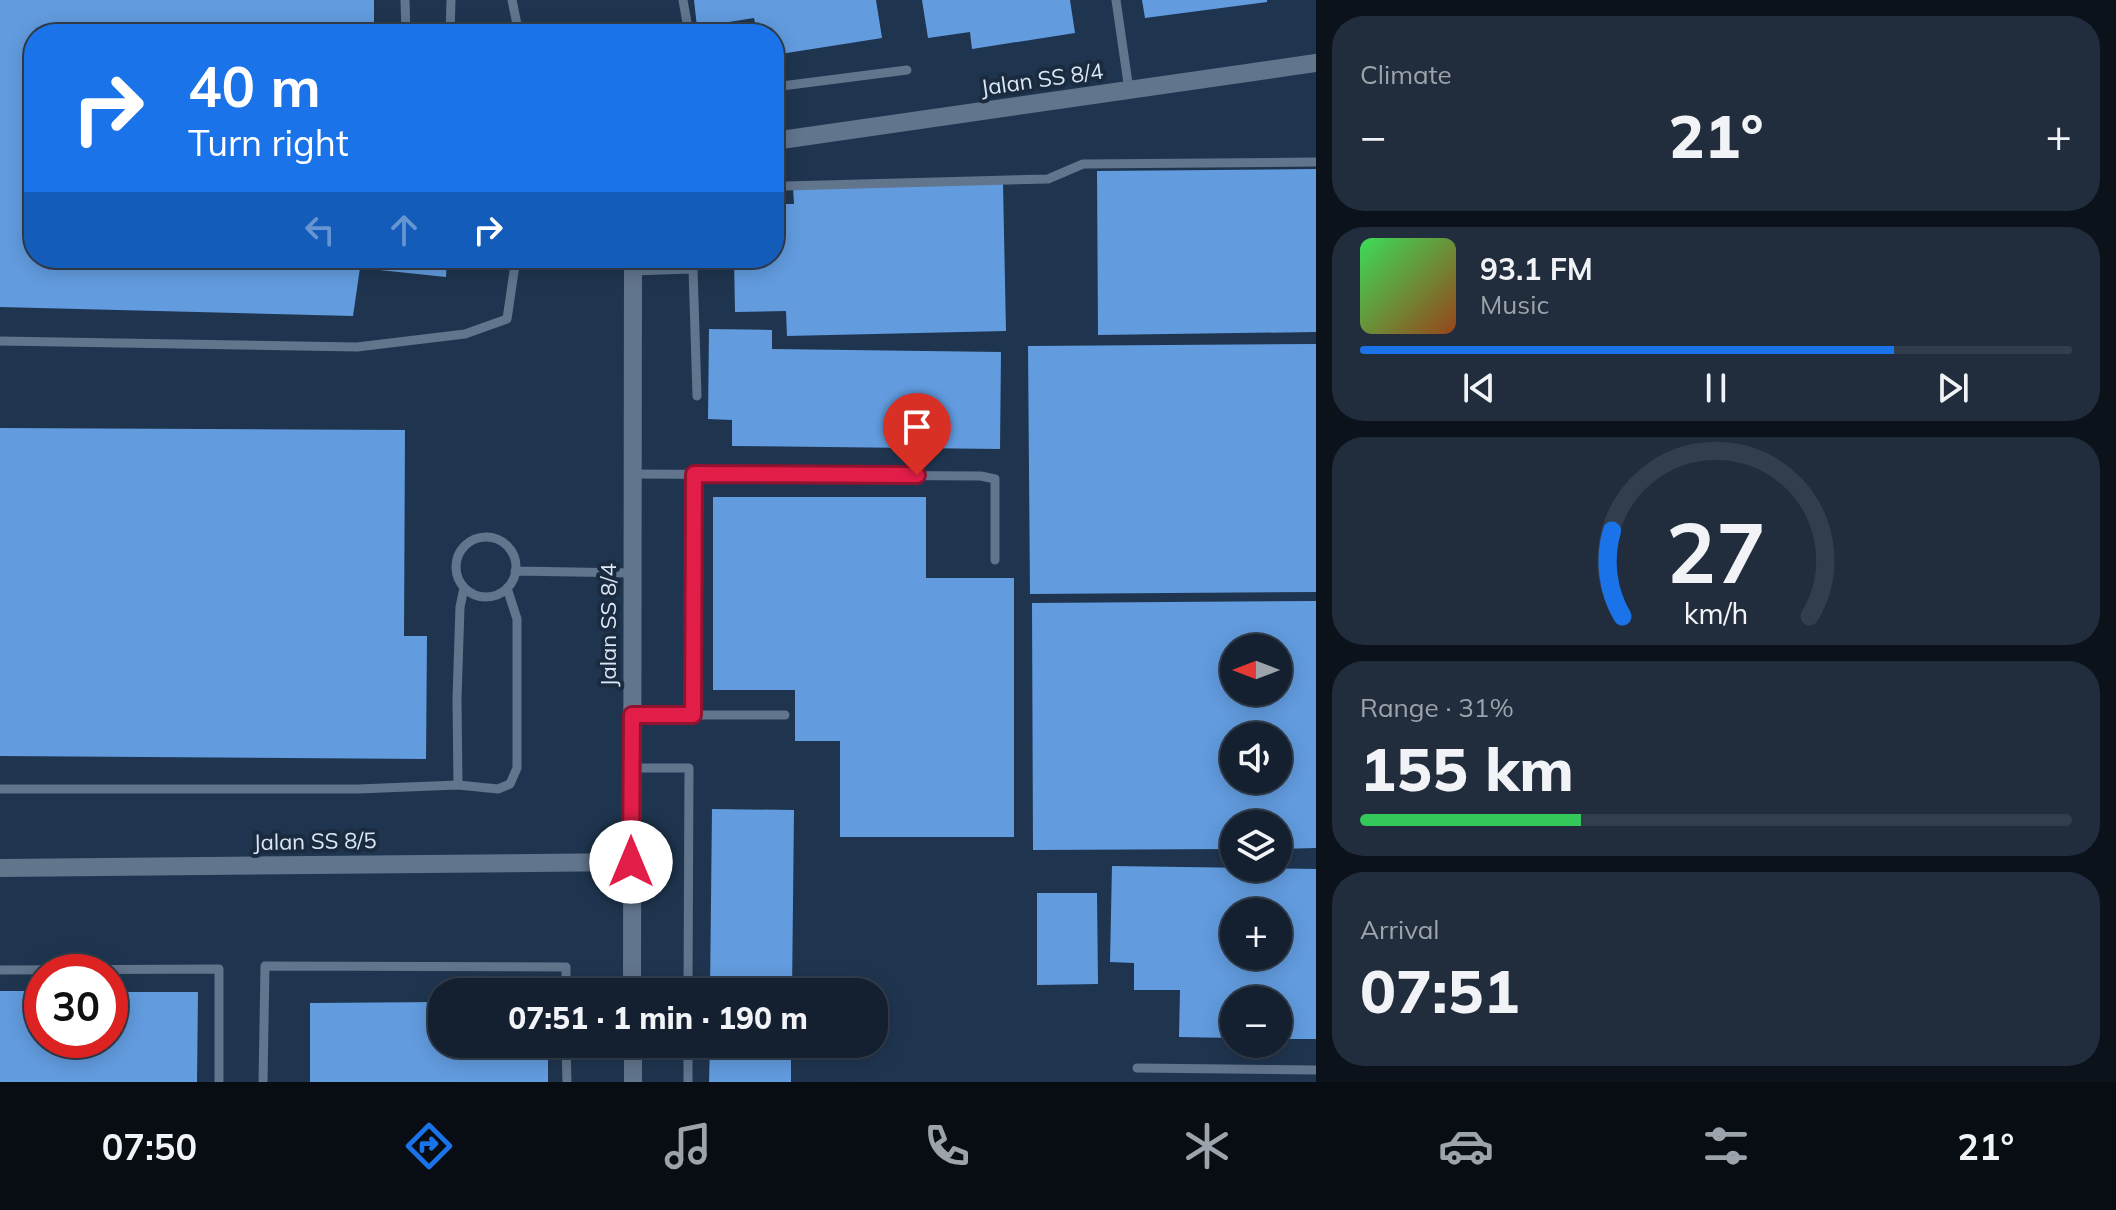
<!DOCTYPE html>
<html lang="en">
<head>
<meta charset="utf-8">
<style>
	:root { --surface:#142030; --page:#212d3c; --text:#f1f3f6; --muted:#9da3ab; --line:#333e4c; --accent:#1a73e8 }
	body { margin:0; font-family:Mulish,sans-serif; background:var(--page); color:var(--text); height:100vh; display:flex; flex-direction:column; font-size:30px; white-space:nowrap }
	* { box-sizing:border-box; margin:0 }
	p { font-size:26px; color:var(--muted) }
	.icon { flex:none; width:44px; height:44px; fill:none; stroke:currentColor; stroke-width:2; stroke-linecap:round; stroke-linejoin:round }
	.map { position:relative; flex:1; overflow:hidden }
	.details { display:flex; flex-direction:column; gap:16px; padding:16px; background:#0b121a; width:800px }
	.details>* { flex:none }
	.hud { position:absolute; left:24px; top:24px; width:760px; height:244px; border-radius:32px; box-shadow:0 4px 20px #0003,0 0 0 2px var(--line); background:#1a73e8; color:#fff; overflow:hidden }
	.needle { width:52px; rotate:270deg }
	.controls { position:absolute; left:1220px; top:634px; display:grid; gap:16px }
	.controls a { display:grid; place-items:center; width:72px; height:72px; border-radius:50%; background:var(--surface); box-shadow:0 4px 20px #0003,0 0 0 2px var(--line); font-size:40px }
	.speed { position:absolute; left:24px; top:954px; display:flex; gap:16px; font-size:40px; font-weight:700; text-align:center }
	.speed>* { display:grid; place-content:center; width:104px; height:104px; border-radius:50%; background:var(--surface); box-shadow:0 4px 20px #0003,0 0 0 2px var(--line); line-height:1 }
	.speed .limit { border:12px solid #d22; background:#fff; color:#111 }
	.pin { position:absolute; display:grid; place-items:center; width:68px; height:68px; color:#fff; margin:-82px -34px; border-radius:50% 50% 50% 0; rotate:-45deg; box-shadow:0 0 8px #0007 }
	.pin .icon { rotate:45deg }
	.me { position:absolute; width:88px; margin:-44px; rotate:0deg; stroke-linejoin:round; filter:drop-shadow(0 0 6px #0008) }
	.turn { display:flex; align-items:center; gap:28px; height:168px; padding:0 32px; font-size:36px }
	.turn .icon { width:104px; height:104px; stroke-width:2.5 }
	.turn b { display:block; font-size:56px; line-height:68px }
	.lanes { display:flex; align-items:center; height:76px; padding:0 32px; background:#0003; justify-content:center; gap:40px; direction:ltr }
	.lanes .off { opacity:.35 }
	.big { font-size:60px; font-weight:800; line-height:1.1 }
	.details .card { flex:1; display:flex; flex-direction:column; justify-content:center; gap:12px; min-width:0; padding:0 28px; border-radius:32px; background:var(--page) }
	.details .dial { align-items:center; gap:0 }
	.dial svg { height:208px; overflow:visible; fill:none; stroke:var(--line); stroke-width:7; stroke-linecap:round; text-anchor:middle }
	.dial text { fill:var(--text); stroke:none }
	.song { display:flex; align-items:center; gap:24px }
	.cover { width:96px; height:96px; border-radius:12px; background:linear-gradient(135deg,hsl(130 70% 55%),hsl(20 70% 35%)) }
	.played { height:8px; border-radius:4px; background:linear-gradient(90deg,var(--accent) 75%,var(--line) 75%) }
	.keys { display:flex; justify-content:space-around; direction:ltr }
	.heat { display:flex; justify-content:space-between; align-items:center; font-size:44px; direction:ltr }
	.charge { height:12px; border-radius:6px; background:linear-gradient(90deg,#34c759 31%,var(--line) 0) }
	.trip { position:absolute; left:428px; top:978px; width:460px; height:80px; border-radius:32px; background:var(--surface); box-shadow:0 4px 20px #0003,0 0 0 2px var(--line); font-weight:800; line-height:80px; text-align:center }
	.menu { display:flex; height:128px; justify-content:space-around; align-items:center; background:#080d13; color:var(--muted) }
	.menu .icon { width:56px; height:56px }
	.menu .current { color:var(--accent) }
	.menu b { font-size:36px; color:var(--text) }
	main { display:flex; flex:1; min-height:0 }
	.map>svg:first-child { display:block }
</style>
</head>
<body>
<main>
<div class="map">
<svg width="1316" height="1082" viewBox="0 0 1316 1082">
	<rect width="100%" height="100%" fill="#1a2b40"/>
	<path fill="#1f354f" fill-rule="evenodd" d="M0,0H1316V1082H0ZM34,34H774V258H34ZM1234,648H1278V692H1234ZM1234,736H1278V780H1234ZM1234,824H1278V868H1234ZM1234,912H1278V956H1234ZM42,972H110V1040H42ZM442,992H874V1044H442ZM1234,1000H1278V1044H1234Z"/>
	<path fill="#629cdf" fill-rule="evenodd" d="M0,0H374V34H34V258H447L446,277L360,268L353,316L0,307Z
		M694,0H876L882,38L774,55V34H757L754,18L697,27Z
		M922,0H1070L1075,33L972,49L970,32L928,38Z
		M1142,0H1267V2L1145,18Z
		M1316,169V332L1098,335L1097,171Z
		M1003,183L1006,331L787,336L786,311L735,312L734,258H774V204H794L793,188Z
		M709,329L772,330V349L1001,352L1000,449L732,446V420L708,419Z
		M1316,344V592L1030,594L1028,346Z
		M0,428L405,430L404,636H427L426,759L0,756Z
		M713,497H926V578H1014V837H840V741H795V690H713Z
		M1316,601V848L1278,849V824H1234V849L1033,850L1032,603ZM1234,648H1278V692H1234ZM1234,736H1278V780H1234Z
		M712,809L794,810L792,992H710Z
		M1112,866L1316,869V1039H1278V1000H1234V1038L1179,1037L1180,990H1134V963L1110,962ZM1234,912H1278V956H1234Z
		M1037,893H1097L1098,984L1037,985Z
		M0,991H42V1040H110V992H198L197,1082H0Z
		M442,1002V1044H548V1082H310V1003Z
		M710,1044H791V1082H709Z"/>
	<g fill="none" stroke-linecap="round" stroke-linejoin="round">
		<path stroke="#61758d" stroke-width="9" d="M405,0L406,34
			M512,0L519,34
			M683,0L689,34
			M1116,0L1129,90
			M450,34L451,0
			M774,87L907,70
			M774,188L786,186L1048,179L1083,164L1316,162
			M632,271L693,269L697,396
			M0,341L357,347L465,334L507,319L516,258
			M632,474L981,476L995,479V560
			M694,474L693,715H785
			M456 567a30 30 0 1 1 60 0a30 30 0 1 1-60 0Z
			M515,571L632,573
			M633,715H693
			M632,768H689L688,992
			M458,785L457,699L460,607L464,588
			M0,789H358L458,785L498,789L510,784L517,768V619L507,588
			M0,970L219,969V1082
			M566,1044L567,1082
			M1137,1068L1316,1070
			M263,1082L265,966L566,967V992
			M688,1082V1044"/>
		<path stroke="#61758d" stroke-width="18" d="M774,141L1316,63
			M0,868L631,862
			M632,992L633,258
			M633,1044V1082"/>
	</g>
	<g fill="none" stroke-linecap="round" stroke-linejoin="round">
		<defs>
			<path id="route" d="M631,862L632,715H693L694,474L917,475"/>
		</defs>
		<use href="#route" stroke="#92132f" stroke-width="20"/>
		<use href="#route" stroke="#e11d48" stroke-width="14"/>
	</g>
	<g text-anchor="middle" stroke-width="8" stroke-linejoin="round" paint-order="stroke">
		<g font-size="22" fill="#dce7f5" stroke="#1a2b40">
			<text transform="translate(1042 79) rotate(-8)" y="8">Jalan SS 8/4</text>
			<text transform="translate(608 625) rotate(-90)" y="8">Jalan SS 8/4</text>
			<text transform="translate(315 841) rotate(-1)" y="8">Jalan SS 8/5</text>
		</g>
	</g>
</svg>
<div class="controls">
<a><svg class="needle" viewBox="-14 -14 28 28"><path d="M0-13l5 13h-10z" fill="#e53935"/><path d="M0 13l5-13h-10z" fill="#9da3ab"/></svg></a>
<a><svg class="icon" aria-label="sound" viewBox="0 0 24 24"><path d="M4 9h4l5-4v14l-5-4H4zM17 9q2 3 0 6"/></svg></a>
<a><svg class="icon" aria-label="layers" viewBox="0 0 24 24"><path d="M12 4l9 5-9 5-9-5zM3 14l9 5 9-5"/></svg></a>
<a>+</a>
<a>−</a>
</div>
<div class="speed"><div class="limit">30</div></div>
<div class="pin" style="left:917px;top:475px;background:#d93025"><svg class="icon" aria-label="arrive" viewBox="0 0 24 24"><path d="M6 21V4h12l-3 4 3 4H6"/></svg></div>
<svg class="me" style="left:631px;top:862px" viewBox="-20 -20 40 40"><circle r="19" fill="#fff"/><path d="M0-13L10 11 0 6-10 11z" fill="#e11d48"/></svg>
<div class="trip">07:51 · 1 min · 190 m</div>
<div class="hud">
<div class="turn"><svg class="icon" aria-label="right" viewBox="0 0 24 24"><path d="M7 20v-9h11M14 6l5 5-5 5"/></svg><div><b>40 m</b>Turn right</div></div>
<div class="lanes"><svg class="icon off" aria-label="left" viewBox="0 0 24 24"><path d="M17 20v-9H6M10 6l-5 5 5 5"/></svg><svg class="icon off" aria-label="ahead" viewBox="0 0 24 24"><path d="M12 20V5M6 11l6-6 6 6"/></svg><svg class="icon" aria-label="right" viewBox="0 0 24 24"><path d="M7 20v-9h11M14 6l5 5-5 5"/></svg></div>
</div>
</div>
<section class="details">
<div class="card"><p>Climate</p>
<div class="heat"><a>−</a><b class="big">21°</b><a>+</a></div>
</div>
<div class="card">
<div class="song"><i class="cover"></i><div><b>93.1 FM</b><p>Music</p></div></div>
<div class="played"></div>
<div class="keys"><svg class="icon" aria-label="previous" viewBox="0 0 24 24"><path d="M18 5L8 12l10 7zM5 5v14"/></svg><svg class="icon" aria-label="pause" viewBox="0 0 24 24"><path d="M8 5v14M16 5v14"/></svg><svg class="icon" aria-label="next" viewBox="0 0 24 24"><path d="M6 5l10 7-10 7zM19 5v14"/></svg></div>
</div>
<div class="card dial"><svg viewBox="0 0 100 80">
<path d="M14 69A42 42 0 1 1 86 69"/>
<path d="M14 69A42 42 0 0 1 10 36" stroke="#1a73e8"/>
<text x="50" y="56" font-size="32" font-weight="700">27</text>
<text x="50" y="72" font-size="11">km/h</text>
</svg></div>
<div class="card"><p>Range · 31%</p><b class="big">155 km</b><div class="charge"></div></div>
<div class="card"><p>Arrival</p><b class="big">07:51</b></div>
</section>
</main>
<nav class="menu">
<b>07:50</b>
<svg class="icon current" aria-label="directions" viewBox="0 0 24 24"><path d="M12 3l9 9-9 9-9-9zM9 14v-3h6M13 9l2 2-2 2"/></svg>
<svg class="icon" aria-label="music" viewBox="0 0 24 24"><path d="M9 18V5l10-2v13"/><circle cx="6" cy="18" r="3"/><circle cx="16" cy="16" r="3"/></svg>
<svg class="icon" aria-label="phone" viewBox="0 0 24 24"><path d="M5 4h4l2 5-3 2q2 4 5 5l2-3 5 2v4C11 20 4 13 5 4z"/></svg>
<svg class="icon" aria-label="climate" viewBox="0 0 24 24"><path d="M12 3v18M4 7l16 10M4 17L20 7"/></svg>
<svg class="icon" aria-label="car" viewBox="0 0 24 24"><path d="M5 17H2v-5l4-1 3-4h7l3 4 3 1v5h-3M9 17h6M6 11h13"/><circle cx="7" cy="17" r="2"/><circle cx="17" cy="17" r="2"/></svg>
<svg class="icon" aria-label="filters" viewBox="0 0 24 24"><path d="M4 7h16M4 17h16"/><circle cx="9" cy="7" r="2"/><circle cx="15" cy="17" r="2"/></svg>
<b>21°</b>
</nav>
</body>
</html>
